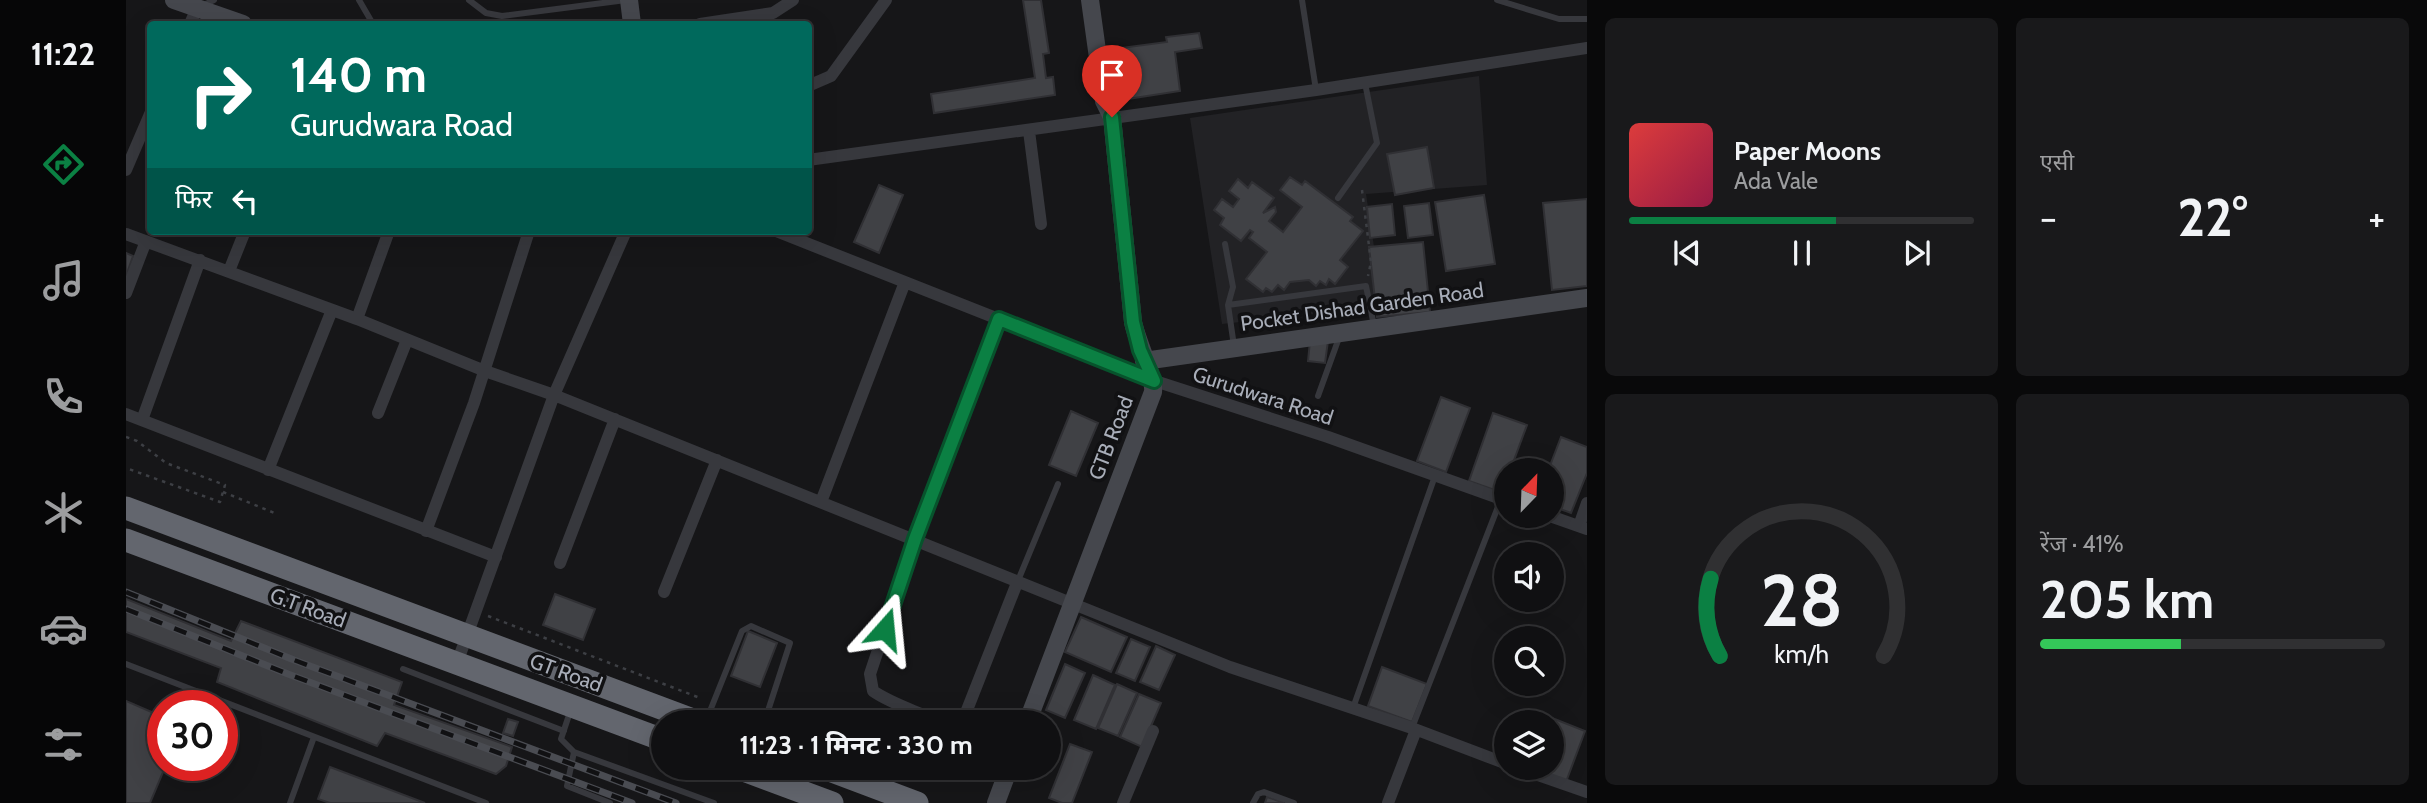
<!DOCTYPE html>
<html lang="hi">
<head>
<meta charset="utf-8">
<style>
	:root { --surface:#101012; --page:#19191b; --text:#f1f3f6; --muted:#9c9d9f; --line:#303032; --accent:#0b8043 }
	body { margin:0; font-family:Cabin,"Noto Sans Devanagari",sans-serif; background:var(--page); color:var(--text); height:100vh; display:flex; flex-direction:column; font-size:26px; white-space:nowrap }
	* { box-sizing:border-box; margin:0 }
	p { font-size:23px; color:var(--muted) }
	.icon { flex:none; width:38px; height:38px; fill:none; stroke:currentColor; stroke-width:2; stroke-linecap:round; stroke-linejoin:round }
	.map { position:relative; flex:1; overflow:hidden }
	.sheet { display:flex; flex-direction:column; gap:18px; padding:18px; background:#09090a; width:840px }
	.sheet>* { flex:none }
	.banner { position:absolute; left:21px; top:21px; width:665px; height:214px; border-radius:7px; box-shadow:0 7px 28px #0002,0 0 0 2px var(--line); background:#00695c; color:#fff; overflow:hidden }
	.needle { width:46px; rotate:23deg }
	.tools { position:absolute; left:1368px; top:458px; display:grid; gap:14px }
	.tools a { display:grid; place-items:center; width:70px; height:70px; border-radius:50%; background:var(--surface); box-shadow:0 7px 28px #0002,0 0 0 2px var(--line); font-size:35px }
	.speed { position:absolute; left:21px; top:690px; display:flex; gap:14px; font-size:35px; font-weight:700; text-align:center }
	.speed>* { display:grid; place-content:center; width:91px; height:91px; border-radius:50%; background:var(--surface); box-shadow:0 7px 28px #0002,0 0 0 2px var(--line); line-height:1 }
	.speed .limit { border:10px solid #d22; background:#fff; color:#111 }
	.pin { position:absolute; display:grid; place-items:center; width:60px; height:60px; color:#fff; margin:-72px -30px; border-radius:50% 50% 50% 0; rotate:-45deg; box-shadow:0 0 7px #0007 }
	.pin .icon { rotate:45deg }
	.me { position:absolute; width:77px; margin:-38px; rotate:18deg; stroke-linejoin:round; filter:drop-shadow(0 0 5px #0008) }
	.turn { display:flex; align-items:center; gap:24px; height:147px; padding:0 28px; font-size:32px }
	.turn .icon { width:91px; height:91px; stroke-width:2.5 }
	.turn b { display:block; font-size:49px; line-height:60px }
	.then { display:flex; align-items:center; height:66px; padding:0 28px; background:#0003; gap:14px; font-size:26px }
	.big { font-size:52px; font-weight:700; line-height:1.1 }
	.sheet .tile { flex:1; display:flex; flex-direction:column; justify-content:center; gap:10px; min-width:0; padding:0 24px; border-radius:10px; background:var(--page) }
	.sheet .dial { align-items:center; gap:0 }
	.dial svg { height:182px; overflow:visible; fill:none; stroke:var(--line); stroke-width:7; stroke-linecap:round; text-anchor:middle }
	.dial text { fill:var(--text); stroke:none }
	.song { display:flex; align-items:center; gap:21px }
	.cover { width:84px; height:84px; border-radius:10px; background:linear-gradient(135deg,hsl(0 70% 55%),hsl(340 70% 35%)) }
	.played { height:7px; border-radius:4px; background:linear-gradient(90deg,var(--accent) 60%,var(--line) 60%) }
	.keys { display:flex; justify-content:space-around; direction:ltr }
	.heat { display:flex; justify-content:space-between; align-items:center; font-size:38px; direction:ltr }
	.charge { height:10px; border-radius:5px; background:linear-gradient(90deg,#34c759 41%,var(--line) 0) }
	.sheet .tiles { flex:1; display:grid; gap:18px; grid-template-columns:repeat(2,1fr) }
	.trip { position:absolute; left:525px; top:710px; width:410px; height:70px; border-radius:35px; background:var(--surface); box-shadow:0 7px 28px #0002,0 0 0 2px var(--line); font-weight:700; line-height:70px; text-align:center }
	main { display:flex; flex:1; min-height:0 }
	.dock { display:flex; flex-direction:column; width:126px; justify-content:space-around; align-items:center; background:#060607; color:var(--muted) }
	.dock .icon { width:49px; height:49px }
	.dock .on { color:var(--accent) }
	.dock b { font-size:32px; color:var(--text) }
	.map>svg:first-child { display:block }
</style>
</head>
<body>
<main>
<nav class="dock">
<b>11:22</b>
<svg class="icon on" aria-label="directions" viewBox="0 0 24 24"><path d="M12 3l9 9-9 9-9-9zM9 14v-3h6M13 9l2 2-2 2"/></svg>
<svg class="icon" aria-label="music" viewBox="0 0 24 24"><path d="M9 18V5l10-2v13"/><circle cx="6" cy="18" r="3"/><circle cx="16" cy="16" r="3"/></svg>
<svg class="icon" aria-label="phone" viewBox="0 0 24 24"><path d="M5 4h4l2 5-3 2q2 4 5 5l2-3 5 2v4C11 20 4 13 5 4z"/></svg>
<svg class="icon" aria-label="climate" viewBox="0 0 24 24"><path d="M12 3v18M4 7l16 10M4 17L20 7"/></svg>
<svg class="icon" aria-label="car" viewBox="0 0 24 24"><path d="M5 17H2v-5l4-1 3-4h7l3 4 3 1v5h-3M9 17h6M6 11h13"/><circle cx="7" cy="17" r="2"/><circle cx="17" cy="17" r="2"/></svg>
<svg class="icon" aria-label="filters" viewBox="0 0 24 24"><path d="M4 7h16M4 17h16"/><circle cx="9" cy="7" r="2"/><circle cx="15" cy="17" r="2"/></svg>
</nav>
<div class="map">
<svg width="1461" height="803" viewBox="0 0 1461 803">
	<rect width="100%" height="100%" fill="#161618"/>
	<path fill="#222225" d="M1353,76L1361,185L1240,194L1257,306L1096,324L1064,118Z"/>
	<path fill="#404145" stroke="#303034" stroke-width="2" d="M897,0H915L923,53L917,54L920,78L927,77L929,95L808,113L805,94L909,78Z
		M1073,33L1076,48L1049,52L1054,91L995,100L987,49L1041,42L1040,37Z
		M1301,147L1308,188L1269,195L1261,154Z
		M1164,177L1176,185L1179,181L1227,217L1224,221L1237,231L1214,260L1222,267L1209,284L1203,279L1200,285L1194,281L1190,286L1183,280L1164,282L1158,290L1152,285L1146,292L1140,288L1137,292L1120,279L1141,252L1123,238L1127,232L1124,230L1115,241L1094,225L1098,218L1088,210L1096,199L1107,207L1113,199L1103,191L1112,179L1122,188L1126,182L1148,198L1137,213L1149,207L1150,212L1143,221L1157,232L1176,207L1154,190Z
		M753,185L777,195L753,253L728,242Z
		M1358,195L1369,264L1320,271L1309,202Z
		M1461,199V286L1426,290L1417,203Z
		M1303,203L1307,235L1282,238L1278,206Z
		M1266,204L1269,235L1244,238L1241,207Z
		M1297,242L1304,312L1251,317L1243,247Z
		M0,253L7,256L0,276Z
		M1184,341H1202L1199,363L1182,361Z
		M1315,397L1344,408L1320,472L1291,461Z
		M945,411L972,423L950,476L923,465Z
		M1367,413L1401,425L1384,471H1381L1377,493L1343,481Z
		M1435,437L1461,447V473L1445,513L1426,506V471H1422Z
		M429,594L469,609L457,640L417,625Z
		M0,599L105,641L115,621L276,682L268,705L386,747L380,766L370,774L259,733L251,746L91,682L95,668L0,632Z
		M955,617L1001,637L985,672L939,652Z
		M622,631L651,643L634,687L605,676Z
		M1005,639L1024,647L1009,681L990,673Z
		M1030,646L1049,655L1033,690L1014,682Z
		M939,664L959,673L939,718L920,710Z
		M1256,667L1301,684L1286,722L1242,706Z
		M967,675L989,685L970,729L948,720Z
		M991,684L1011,693L992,736L972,728Z
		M1013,694L1035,703L1016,747L994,737Z
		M0,701L37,717V765H40L24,803H0Z
		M1421,716L1459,731L1440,782L1404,768H1426V723H1419Z
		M382,719L392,722L387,736L377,733Z
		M944,744L966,752L946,803H936L923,798Z
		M204,767L299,803H204L192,799Z
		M1141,797L1158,803H1139Z"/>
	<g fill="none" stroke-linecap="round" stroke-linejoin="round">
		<path stroke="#3d3f44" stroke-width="2.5" stroke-dasharray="3.5 5" stroke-linecap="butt" d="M1236,190L1245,262L1242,276
			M0,437L11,441L40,463L99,485L94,502L0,468
			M97,492L151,514
			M362,616L574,698"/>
		<path stroke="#37383d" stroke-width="6" d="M233,0L247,24
			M343,0L360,13L376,16L500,0
			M1176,0L1190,90
			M1371,0L1433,19H1461
			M76,6L88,0
			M1212,198L1251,143L1239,83
			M1099,244L1107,287L1102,305L1108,346
			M1102,305L1240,286L1248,326
			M1192,396L1214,335
			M789,539L873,319
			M891,583L932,484
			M0,664L360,803
			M277,669L438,731
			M1227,708L1309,476
			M444,712L435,739L448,752
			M580,721L616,631L625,626L664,643L638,723
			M1286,728L1375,499
			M164,803L188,737
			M484,803L441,786L448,752L588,803
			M1127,803L1132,794L1138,792L1168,803"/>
		<path stroke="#37383d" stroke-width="12" d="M64,24L71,8
			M574,24L647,13L667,0
			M682,86L705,76L760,0
			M903,131L915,224
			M682,160L1190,90L1461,48
			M0,170L24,114
			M650,231L1029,381L1202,437L1381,501
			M0,234L231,319L359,371L428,395L1104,667L1286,728L1381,764
			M103,271L119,231
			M0,293L20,241
			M231,319L263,231
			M252,413L281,340
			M0,414L370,557
			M16,420L74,260
			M142,470L206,310
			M695,502L779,282
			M1424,516L1461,529
			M1453,526L1461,503
			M300,531L348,403L403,231
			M789,539L744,674L747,691C760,700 815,725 829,722C835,720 838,715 841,710L891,583
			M434,563L489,419
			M538,592L591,460
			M331,663L428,395L500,231
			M1392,768L1461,792
			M997,803L1027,731
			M1262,803L1290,730"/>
		<path stroke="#45474d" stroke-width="18" d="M48,0L117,24
			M503,0L506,24
			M1018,361L1461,298
			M901,723L1027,392C1029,377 1011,342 1007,322L986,117L978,101L964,0
			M870,803L883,768"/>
		<path stroke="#63666e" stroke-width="23" d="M0,508L575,723
			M0,540L537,740
			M612,768L706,803
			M698,768L791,803"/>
		<defs>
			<path id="rail" d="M0,592L168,660L550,803
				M0,609L162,674L506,803"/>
		</defs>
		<use href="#rail" stroke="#4a4c52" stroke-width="7"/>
		<use href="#rail" stroke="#111113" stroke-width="4.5" stroke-dasharray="13" stroke-linecap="butt"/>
	</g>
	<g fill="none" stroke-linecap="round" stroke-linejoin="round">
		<defs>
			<path id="route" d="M759,629L789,539L873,319L1028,381L1014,350L1007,322L986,117"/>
		</defs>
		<use href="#route" stroke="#07532c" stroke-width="18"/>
		<use href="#route" stroke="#0b8043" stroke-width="12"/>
	</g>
	<g text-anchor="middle" stroke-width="7" stroke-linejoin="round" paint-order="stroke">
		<g font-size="21" fill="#a8adb8" stroke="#111113">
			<text transform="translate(1236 307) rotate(-8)" y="7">Pocket Dishad Garden Road</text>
			<text transform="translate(1137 396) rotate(18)" y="7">Gurudwara Road</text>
			<text transform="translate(985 438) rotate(-69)" y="7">GTB Road</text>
			<text transform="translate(182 608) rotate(20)" y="7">G.T Road</text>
			<text transform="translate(440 673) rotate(20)" y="7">GT Road</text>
		</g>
	</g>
</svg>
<div class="tools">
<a><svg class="needle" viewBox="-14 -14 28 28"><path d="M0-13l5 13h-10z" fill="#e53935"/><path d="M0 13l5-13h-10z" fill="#9c9d9f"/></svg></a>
<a><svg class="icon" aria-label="sound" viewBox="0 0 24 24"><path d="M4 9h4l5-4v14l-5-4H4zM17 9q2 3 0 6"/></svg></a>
<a><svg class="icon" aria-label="search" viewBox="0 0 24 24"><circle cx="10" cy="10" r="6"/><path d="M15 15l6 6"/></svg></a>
<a><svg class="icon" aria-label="layers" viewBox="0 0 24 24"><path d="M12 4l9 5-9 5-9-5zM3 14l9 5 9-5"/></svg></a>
</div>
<div class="speed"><div class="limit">30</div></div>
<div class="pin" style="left:986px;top:117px;background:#d93025"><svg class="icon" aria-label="arrive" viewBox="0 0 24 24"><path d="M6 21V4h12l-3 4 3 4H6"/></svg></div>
<svg class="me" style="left:759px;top:629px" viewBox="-20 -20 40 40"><path d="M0-17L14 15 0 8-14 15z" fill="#0b8043" stroke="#fff" stroke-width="4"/></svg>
<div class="trip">11:23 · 1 मिनट · 330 m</div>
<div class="banner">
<div class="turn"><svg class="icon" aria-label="right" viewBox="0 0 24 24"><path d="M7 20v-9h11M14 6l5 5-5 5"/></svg><div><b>140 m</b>Gurudwara Road</div></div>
<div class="then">फिर<svg class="icon" aria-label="left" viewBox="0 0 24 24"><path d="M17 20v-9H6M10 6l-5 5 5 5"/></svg></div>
</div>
</div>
<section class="sheet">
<div class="tiles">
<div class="tile">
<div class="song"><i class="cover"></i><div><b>Paper Moons</b><p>Ada Vale</p></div></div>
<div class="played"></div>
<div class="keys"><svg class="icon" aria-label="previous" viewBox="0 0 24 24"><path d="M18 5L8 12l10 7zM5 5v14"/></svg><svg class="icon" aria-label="pause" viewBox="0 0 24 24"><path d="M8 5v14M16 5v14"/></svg><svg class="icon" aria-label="next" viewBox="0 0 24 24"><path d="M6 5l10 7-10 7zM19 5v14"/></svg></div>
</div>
<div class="tile"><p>एसी</p>
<div class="heat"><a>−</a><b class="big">22°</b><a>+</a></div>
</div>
<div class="tile dial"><svg viewBox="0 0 100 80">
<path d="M14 69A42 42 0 1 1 86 69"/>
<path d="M14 69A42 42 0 0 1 10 35" stroke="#0b8043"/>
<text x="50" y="56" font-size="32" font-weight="700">28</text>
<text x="50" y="72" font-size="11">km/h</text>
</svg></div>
<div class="tile"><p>रेंज · 41%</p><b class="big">205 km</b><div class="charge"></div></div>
</div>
</section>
</main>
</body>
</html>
